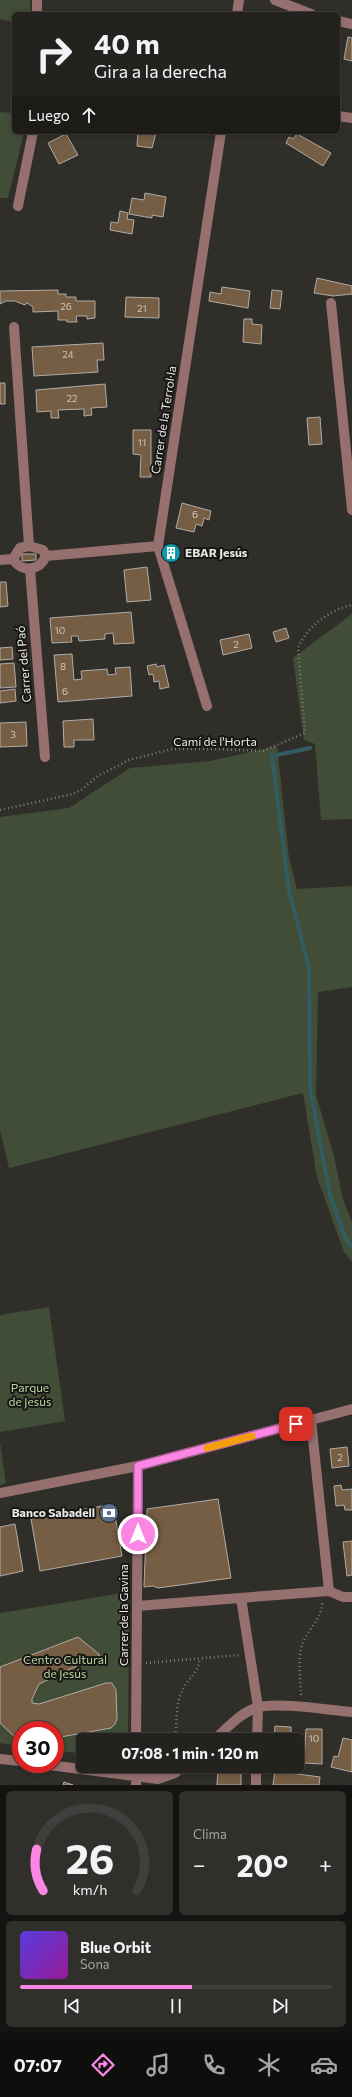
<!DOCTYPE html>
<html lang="es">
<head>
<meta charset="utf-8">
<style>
	:root { --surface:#24221f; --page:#302f2c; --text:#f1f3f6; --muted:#a3a4a4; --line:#413f3d; --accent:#fc86e3 }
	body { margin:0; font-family:Commissioner,sans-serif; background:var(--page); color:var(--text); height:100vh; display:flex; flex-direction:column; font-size:15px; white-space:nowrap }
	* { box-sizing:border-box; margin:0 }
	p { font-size:13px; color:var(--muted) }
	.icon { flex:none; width:22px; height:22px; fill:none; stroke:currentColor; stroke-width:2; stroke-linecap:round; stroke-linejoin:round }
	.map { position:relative; height:1785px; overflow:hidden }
	.sheet { display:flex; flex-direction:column; gap:6px; padding:6px; background:#141311; flex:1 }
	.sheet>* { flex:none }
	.banner { position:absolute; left:12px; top:12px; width:328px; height:122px; border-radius:6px; box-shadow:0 2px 6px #0003,0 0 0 1px var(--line); background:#24221f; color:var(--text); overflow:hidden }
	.speed { position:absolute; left:12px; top:1721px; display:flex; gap:8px; font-size:20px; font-weight:700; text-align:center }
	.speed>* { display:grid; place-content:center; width:52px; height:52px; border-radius:50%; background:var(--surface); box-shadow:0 2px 6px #0003,0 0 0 1px var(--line); line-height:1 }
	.speed .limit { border:6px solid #d22; background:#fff; color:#111 }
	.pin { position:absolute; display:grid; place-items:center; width:34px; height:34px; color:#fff; margin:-17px; border-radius:8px; box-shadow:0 2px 6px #0006 }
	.me { position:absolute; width:44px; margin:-22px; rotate:0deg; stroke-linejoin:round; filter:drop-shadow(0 0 3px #0008) }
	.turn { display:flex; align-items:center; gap:14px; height:84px; padding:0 16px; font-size:18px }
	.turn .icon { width:52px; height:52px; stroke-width:2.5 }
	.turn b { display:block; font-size:28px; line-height:34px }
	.then { display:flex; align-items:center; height:38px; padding:0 16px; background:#0003; gap:8px; font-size:15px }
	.big { font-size:30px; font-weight:700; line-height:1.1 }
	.sheet .card { flex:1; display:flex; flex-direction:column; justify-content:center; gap:6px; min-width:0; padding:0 14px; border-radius:6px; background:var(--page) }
	.sheet .dial { align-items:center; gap:0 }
	.dial svg { height:104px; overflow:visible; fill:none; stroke:var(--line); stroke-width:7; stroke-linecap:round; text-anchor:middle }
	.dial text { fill:var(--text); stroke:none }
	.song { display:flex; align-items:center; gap:12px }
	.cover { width:48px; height:48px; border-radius:6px; background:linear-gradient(135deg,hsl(250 70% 55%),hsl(300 70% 35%)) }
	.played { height:4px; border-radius:2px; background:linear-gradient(90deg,var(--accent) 55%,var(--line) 55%) }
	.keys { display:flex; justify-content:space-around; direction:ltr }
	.heat { display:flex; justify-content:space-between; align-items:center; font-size:22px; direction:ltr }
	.sheet .tiles { flex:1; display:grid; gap:6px; grid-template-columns:1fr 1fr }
	.card:last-child { grid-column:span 2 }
	.trip { position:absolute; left:76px; top:1733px; width:228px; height:40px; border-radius:6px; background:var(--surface); box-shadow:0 2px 6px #0003,0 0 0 1px var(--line); font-weight:700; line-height:40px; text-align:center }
	.tabs { display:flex; height:64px; justify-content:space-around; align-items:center; background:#0e0e0c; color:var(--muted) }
	.tabs .icon { width:28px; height:28px }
	.tabs .current { color:var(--accent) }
	.tabs b { font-size:18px; color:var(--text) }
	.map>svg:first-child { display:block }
</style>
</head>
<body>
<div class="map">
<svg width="352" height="1785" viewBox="0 0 352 1785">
	<rect width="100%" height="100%" fill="#302e29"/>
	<path fill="#424d37" d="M0,0H30L31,14H14V22L0,19Z
		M0,112L14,113V132H24L8,198H0Z
		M352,614V819L321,820L315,744L304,740L293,658Z
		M277,746L289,858L297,889L352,886V987L318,992L316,1095L334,1156L343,1200L352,1222V1262L344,1252L317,1177L303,1093L9,1168L0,1130V817L69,808L130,768L210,761Z
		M49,1307L65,1421L0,1432V1315Z
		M0,1442L6,1483L0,1485Z
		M129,1592L128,1740H83V1754L55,1750V1730H21V1746L0,1743V1613Z"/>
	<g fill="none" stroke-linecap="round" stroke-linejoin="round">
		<path stroke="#315d62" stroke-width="4" d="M310,748L272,756L289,891L309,968L310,1089L330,1195L345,1237L352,1247"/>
	</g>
	<path fill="#765e44" stroke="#b1aca7" d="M348,37L352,38V61L344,59Z
		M138,132L156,133L152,148L137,146Z
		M66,134L78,155L59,164L48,143Z
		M297,134L331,153L323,166L286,143L289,137L293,139Z
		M145,193L166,197L163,217L152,215V218L129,214L132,198L144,200Z
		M120,211L128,213L127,219L134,220L132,234L110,230L111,222L118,223Z
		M317,278L352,286V294L333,296L314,293Z
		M222,287L250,291L248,308L209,301L210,292L221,294Z
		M58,290V294H66V297H76V301H95V318L87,319V316H76L77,322H67V320H58V311L33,312V307L27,303L25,305L15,301H6L0,304V291Z
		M272,290L282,291L280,309L270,308Z
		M126,297L159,298V318L125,317Z
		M244,319H252V324L262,325L261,344L243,342Z
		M103,343L104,360H97L98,372L34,376L32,347Z
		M0,383H5V404H0Z
		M105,384L107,407L91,408L92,415L84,416V409L58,410L59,418H51V411L37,412L36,390Z
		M320,417L322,444L309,445L307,418Z
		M133,430H151V477H140L141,455L133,454Z
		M182,503L211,511L209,520L204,518L202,526L196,524L194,532L176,528Z
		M173,548L175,557L169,558L167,550Z
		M22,554H36V560L22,561Z
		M147,567L151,600L127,602L124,570Z
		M0,582H6L8,606L0,607Z
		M131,612L134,643L114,644L113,633L105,634V639L79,641L78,636H71L72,642L52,643L50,618Z
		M286,628L289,638L276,642L273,632Z
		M249,634L252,648L223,655L220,640Z
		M12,647L13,659L0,660V648Z
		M72,654L74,680L82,679L81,671L107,669L108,675L116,674L115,668L130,667L132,696L58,702L54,655Z
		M14,663L16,687L0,688V664Z
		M156,664L157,667L164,665L169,687L160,689L159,681L154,682L153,674L149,675L147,666Z
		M15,689L16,701L0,703V691Z
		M93,719L94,740H74V747H64L63,721Z
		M26,722L27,746L0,747V723Z
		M347,1447L349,1466L332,1468L330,1449Z
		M341,1485L342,1490L352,1489V1510H345L344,1505L336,1506L334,1486Z
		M218,1499L231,1578L158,1588L153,1586L144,1587L147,1509Z
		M113,1504L122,1556L40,1571L31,1519Z
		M15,1524L23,1571L0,1576V1527Z
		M352,1541V1575L347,1576L343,1542Z
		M78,1637L100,1655L39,1684L32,1699V1703L39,1704L106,1683H112L116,1690L117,1719L115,1724L111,1728L55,1738V1730H21V1743L0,1723V1667Z
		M275,1726L291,1727V1740H274Z
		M306,1729H322V1764L304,1763Z
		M343,1738L352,1740V1772L331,1767L334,1756L338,1757Z
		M218,1768L241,1769V1785H217Z
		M275,1771L320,1777L319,1785H273Z
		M64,1782L73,1785H63Z"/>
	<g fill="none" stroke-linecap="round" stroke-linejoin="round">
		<path stroke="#7e7d79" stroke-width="2.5" stroke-dasharray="1 3" stroke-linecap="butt" d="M0,810L73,794L81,790L98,776L129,760L172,749H217L263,751L305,733L298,648C306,628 330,609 352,605
			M146,1663L239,1655
			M301,1695C301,1679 297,1660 302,1645C307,1630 323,1618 322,1602
			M175,1740C177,1725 175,1705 182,1691C186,1680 200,1672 199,1659"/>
		<path stroke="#96706f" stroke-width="10" d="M275,0L311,14
			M37,14V0
			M237,14L239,0
			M338,21L352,24
			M338,116L352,118
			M18,206L33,132
			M331,303L352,510
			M14,327L29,546
			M29,546L43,550L46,556C40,570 22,574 13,559L20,548Z
			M46,556L158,546
			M0,560L13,559
			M30,569L45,757
			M207,706L158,546L221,132
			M0,1493L138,1466L352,1409
			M329,1591L343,1597H352
			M241,1598L258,1707L257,1740
			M137,1606L329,1591L311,1420
			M136,1740L138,1466
			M214,1740C226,1729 242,1711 259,1707C280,1702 328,1710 352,1712
			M0,1759L21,1761
			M41,1764L158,1779L175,1773L183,1766
			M136,1766V1785
			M256,1785V1766"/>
	</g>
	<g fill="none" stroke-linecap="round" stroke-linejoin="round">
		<defs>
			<path id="route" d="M138,1534V1466L296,1424"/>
		</defs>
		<use href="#route" stroke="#a45794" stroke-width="10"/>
		<use href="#route" stroke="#fc86e3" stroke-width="7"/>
		<path stroke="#f59e0b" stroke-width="7" d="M207,1448L252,1436"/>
	</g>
	<defs>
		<symbol id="building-disc" viewBox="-11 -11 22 22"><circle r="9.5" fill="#0f9aa8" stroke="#171614"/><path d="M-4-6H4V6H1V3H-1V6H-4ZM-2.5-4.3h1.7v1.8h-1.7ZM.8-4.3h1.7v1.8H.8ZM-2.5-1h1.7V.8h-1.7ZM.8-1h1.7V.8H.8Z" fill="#fff"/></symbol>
		<symbol id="bank-disc" viewBox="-11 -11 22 22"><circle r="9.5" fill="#5c6f8a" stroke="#171614"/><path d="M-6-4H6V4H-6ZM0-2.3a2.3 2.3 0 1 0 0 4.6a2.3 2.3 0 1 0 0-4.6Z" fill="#fff"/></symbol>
	</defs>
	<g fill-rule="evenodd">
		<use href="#building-disc" x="160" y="542" width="22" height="22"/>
		<use href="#bank-disc" x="98" y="1502" width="22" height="22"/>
	</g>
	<g text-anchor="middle" stroke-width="4" stroke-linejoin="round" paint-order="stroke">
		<g font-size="10" fill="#cdc6be">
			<text x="66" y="310">26</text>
			<text x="142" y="312">21</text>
			<text x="68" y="358">24</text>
			<text x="72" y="402">22</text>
			<text x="142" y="446">11</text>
			<text x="195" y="518">6</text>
			<text x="60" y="634">10</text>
			<text x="236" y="648">2</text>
			<text x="63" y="670">8</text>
			<text x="65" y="695">6</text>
			<text x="13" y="738">3</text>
			<text x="340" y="1461">2</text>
			<text x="314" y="1742">10</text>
		</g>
		<g font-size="12" fill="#eae9e6" stroke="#171614">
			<text transform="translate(164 420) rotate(-81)" y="4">Carrer de la Terrol·la</text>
			<text transform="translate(24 664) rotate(-95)" y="4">Carrer del Paó</text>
			<text x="215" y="746">Camí de l'Horta</text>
			<text transform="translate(124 1615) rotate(-90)" y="4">Carrer de la Gavina</text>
		</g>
		<g font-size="12" font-weight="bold" fill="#eae9e6" stroke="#171614" text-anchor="start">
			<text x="185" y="557">EBAR Jesús</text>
			<text x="95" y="1517" text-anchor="end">Banco Sabadell</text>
		</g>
		<g font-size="12" fill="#b9d59e" stroke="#171614">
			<text x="30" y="1392">Parque<tspan x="30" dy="14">de Jesús</tspan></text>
			<text x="65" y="1664">Centro Cultural<tspan x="65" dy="14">de Jesús</tspan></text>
		</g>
	</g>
</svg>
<div class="speed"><div class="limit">30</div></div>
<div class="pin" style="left:296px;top:1424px;background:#d93025"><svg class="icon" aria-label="arrive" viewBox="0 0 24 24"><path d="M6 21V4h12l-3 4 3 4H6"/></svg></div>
<svg class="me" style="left:138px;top:1534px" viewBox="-20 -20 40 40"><circle r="17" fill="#fc86e3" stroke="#fff" stroke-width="3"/><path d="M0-11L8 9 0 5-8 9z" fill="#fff"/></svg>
<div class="trip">07:08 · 1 min · 120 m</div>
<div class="banner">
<div class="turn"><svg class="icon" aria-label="right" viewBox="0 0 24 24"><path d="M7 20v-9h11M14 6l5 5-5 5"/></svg><div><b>40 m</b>Gira a la derecha</div></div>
<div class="then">Luego<svg class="icon" aria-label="ahead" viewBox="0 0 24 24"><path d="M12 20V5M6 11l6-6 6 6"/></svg></div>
</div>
</div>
<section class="sheet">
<div class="tiles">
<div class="card dial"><svg viewBox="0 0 100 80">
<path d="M14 69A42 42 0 1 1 86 69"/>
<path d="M14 69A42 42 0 0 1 9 37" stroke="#fc86e3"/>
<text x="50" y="56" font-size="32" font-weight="700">26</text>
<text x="50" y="72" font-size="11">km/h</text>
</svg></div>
<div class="card"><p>Clima</p>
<div class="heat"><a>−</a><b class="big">20°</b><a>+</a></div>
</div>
<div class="card">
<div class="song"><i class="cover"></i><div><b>Blue Orbit</b><p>Sona</p></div></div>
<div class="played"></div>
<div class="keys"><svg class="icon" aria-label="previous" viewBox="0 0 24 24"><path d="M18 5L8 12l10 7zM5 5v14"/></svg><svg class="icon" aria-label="pause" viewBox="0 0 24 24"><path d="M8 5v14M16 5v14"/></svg><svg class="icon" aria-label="next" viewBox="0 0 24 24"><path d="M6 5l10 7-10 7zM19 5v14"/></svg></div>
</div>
</div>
</section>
<nav class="tabs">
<b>07:07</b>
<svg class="icon current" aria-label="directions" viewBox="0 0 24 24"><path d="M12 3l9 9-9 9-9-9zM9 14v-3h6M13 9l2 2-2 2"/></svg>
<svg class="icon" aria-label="music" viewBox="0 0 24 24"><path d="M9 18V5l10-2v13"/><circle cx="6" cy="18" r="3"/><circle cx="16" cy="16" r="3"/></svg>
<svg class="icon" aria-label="phone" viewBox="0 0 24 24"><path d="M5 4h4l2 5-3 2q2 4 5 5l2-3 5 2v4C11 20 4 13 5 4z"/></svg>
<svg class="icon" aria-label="climate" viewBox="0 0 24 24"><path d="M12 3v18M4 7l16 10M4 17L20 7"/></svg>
<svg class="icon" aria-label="car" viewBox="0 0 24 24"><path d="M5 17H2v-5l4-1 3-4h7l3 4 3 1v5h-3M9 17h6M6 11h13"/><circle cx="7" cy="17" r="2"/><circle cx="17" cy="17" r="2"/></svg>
</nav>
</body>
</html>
